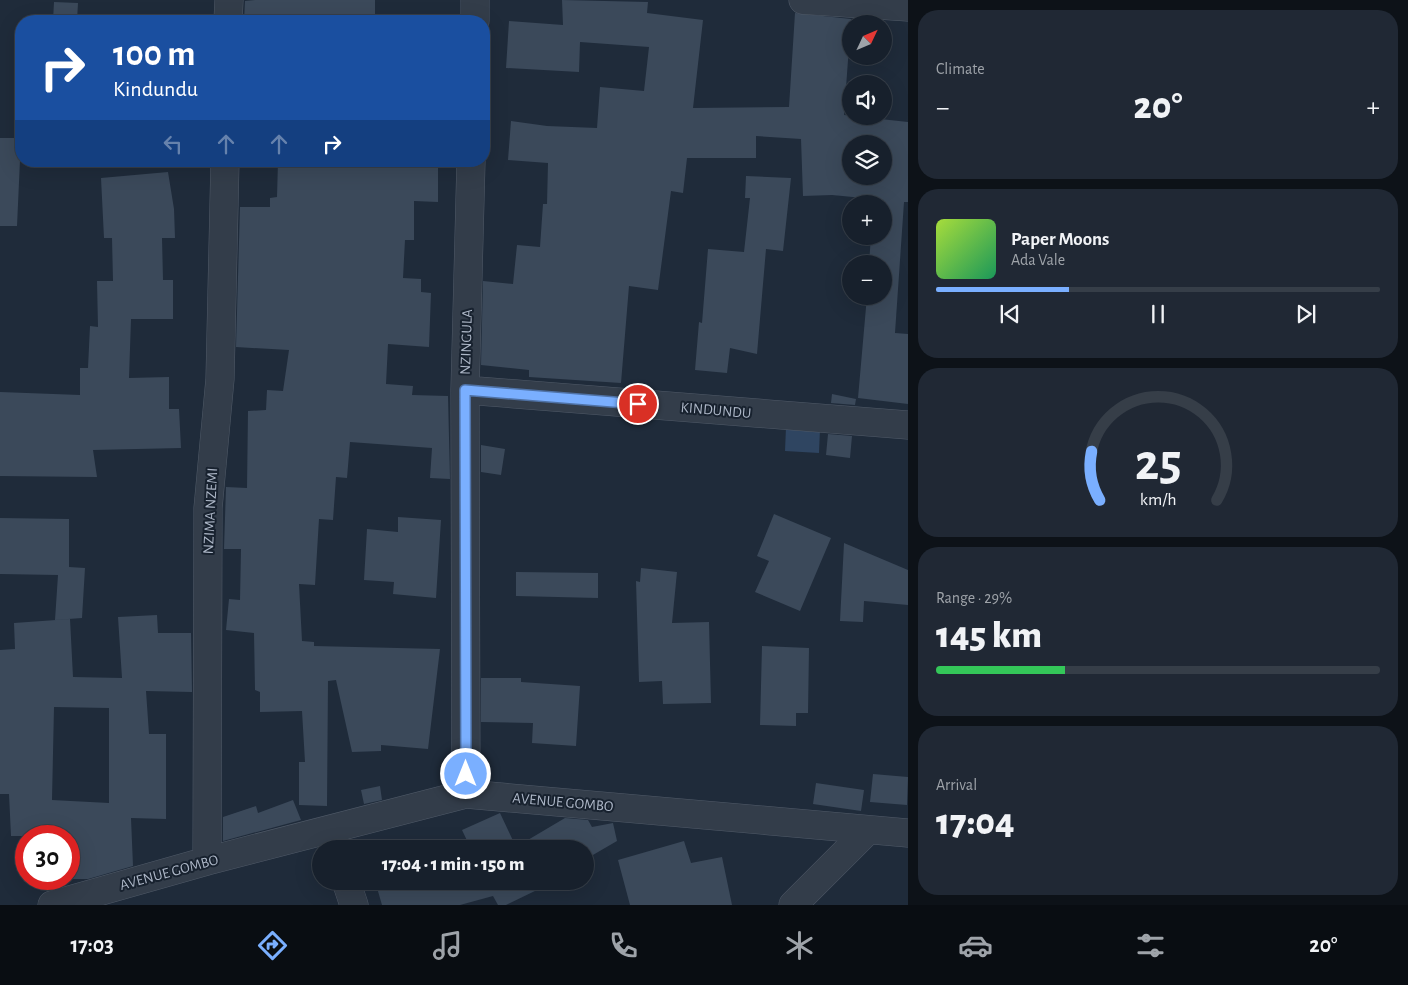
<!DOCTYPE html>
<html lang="en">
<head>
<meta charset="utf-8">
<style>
	:root { --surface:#17202c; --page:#202834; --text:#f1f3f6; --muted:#9ea3a9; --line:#363e48; --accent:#7aafff }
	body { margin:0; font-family:"Alegreya Sans",sans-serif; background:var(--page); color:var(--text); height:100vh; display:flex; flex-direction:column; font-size:19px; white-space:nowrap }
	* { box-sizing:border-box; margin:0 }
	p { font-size:16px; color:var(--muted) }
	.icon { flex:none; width:28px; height:28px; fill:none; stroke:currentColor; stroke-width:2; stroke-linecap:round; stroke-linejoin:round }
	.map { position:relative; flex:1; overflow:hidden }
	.drawer { display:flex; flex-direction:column; gap:10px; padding:10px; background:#0d1218; width:500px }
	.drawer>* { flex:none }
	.hud { position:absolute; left:15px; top:15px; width:475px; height:152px; border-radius:20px; box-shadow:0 5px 20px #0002,0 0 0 1px var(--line); background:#1a4fa0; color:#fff; overflow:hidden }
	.needle { width:32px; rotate:46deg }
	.buttons { position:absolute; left:842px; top:15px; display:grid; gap:10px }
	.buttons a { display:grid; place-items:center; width:50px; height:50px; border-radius:50%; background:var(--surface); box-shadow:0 5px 20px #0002,0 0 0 1px var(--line); font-size:25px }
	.speed { position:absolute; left:15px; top:825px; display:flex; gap:10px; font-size:25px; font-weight:700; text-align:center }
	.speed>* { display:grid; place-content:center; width:65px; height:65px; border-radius:50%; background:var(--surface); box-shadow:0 5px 20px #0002,0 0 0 1px var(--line); line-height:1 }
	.speed .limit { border:8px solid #d22; background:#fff; color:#111 }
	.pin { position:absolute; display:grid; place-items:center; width:42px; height:42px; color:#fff; margin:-21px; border:2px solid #fff; border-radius:50%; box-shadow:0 1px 5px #0007 }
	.me { position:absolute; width:55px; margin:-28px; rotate:0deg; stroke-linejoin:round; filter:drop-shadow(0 0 4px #0008) }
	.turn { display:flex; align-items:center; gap:18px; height:105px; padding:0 15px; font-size:22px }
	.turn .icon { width:65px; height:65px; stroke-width:2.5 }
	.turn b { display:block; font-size:35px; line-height:42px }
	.lanes { display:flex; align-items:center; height:48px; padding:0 15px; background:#0003; justify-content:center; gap:25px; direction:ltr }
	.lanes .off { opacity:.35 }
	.big { font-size:38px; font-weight:800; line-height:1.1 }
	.drawer .tile { flex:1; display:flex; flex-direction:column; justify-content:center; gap:8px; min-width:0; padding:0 18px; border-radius:20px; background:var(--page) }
	.drawer .dial { align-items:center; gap:0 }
	.dial svg { height:130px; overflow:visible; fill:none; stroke:var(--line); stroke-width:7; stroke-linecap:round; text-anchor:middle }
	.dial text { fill:var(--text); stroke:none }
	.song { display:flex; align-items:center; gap:15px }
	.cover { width:60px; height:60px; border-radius:8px; background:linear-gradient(135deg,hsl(80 70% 55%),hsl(150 70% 35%)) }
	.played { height:5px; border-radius:2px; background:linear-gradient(90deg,var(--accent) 30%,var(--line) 30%) }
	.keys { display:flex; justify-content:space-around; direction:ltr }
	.heat { display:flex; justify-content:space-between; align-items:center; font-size:28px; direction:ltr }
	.charge { height:8px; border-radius:4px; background:linear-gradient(90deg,#34c759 29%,var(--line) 0) }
	.trip { position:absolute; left:312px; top:840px; width:282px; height:50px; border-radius:25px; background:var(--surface); box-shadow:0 5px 20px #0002,0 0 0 1px var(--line); font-weight:800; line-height:50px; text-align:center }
	.tabs { display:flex; height:80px; justify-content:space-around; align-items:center; background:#090d12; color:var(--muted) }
	.tabs .icon { width:35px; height:35px }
	.tabs .active { color:var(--accent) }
	.tabs b { font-size:22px; color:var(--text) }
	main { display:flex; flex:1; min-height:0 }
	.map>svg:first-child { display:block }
</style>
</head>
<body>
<main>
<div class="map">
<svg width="908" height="905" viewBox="0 0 908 905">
	<rect width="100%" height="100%" fill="#1f2b3a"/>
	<path fill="#2f4561" d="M786,427L820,429L819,453L785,451Z"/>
	<path fill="#3b495a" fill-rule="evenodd" d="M255,0H375V15L330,19V21H244L245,1Z
		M562,0L648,2L647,13L703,20L693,108L789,107L795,13L851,19L844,115L908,122V202H904L895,333L908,334V404L858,398L867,296H884V264H869L871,236H884V200L832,195L803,196L801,139L756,136V158H687L683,193L671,191L658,290L629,286L621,383L529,377V370L481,365L483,281L513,284L517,245L540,247L543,204H547L548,163L508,160L511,121L547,126L597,128L600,87L644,91L649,47L580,42L579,72L506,68L509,21L563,25ZM851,144H884V176H851Z
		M54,2L78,3L77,21H53Z
		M0,138H21L17,226H0Z
		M278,161L364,163V161H438V202L414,201V240H405L403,278L421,279V292L431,293L429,347L388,344L386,384L413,386L412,395L448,396L450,479L430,478L432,448L350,442L347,478L336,477L333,520L319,519L315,585L299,584L302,641L314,642V646L440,649L428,749L381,745V751L352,752L336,680L328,681L327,806L299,805V762H305L302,711L260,712V692L255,690L254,633L226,630L229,599L240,600L241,549H224L226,487L247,488L248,411L266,410L267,390L283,391L289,350L236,347L240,207H270V198L277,197Z
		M168,172L174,209L175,238H162L163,280H173V319H131L129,378L169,377V409H179L181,448L93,450L97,477L0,476V392L80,395V368H88L90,326L98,327L97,281H113L112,238H104L101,178Z
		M746,176L791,178L783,251L766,249L757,354L730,348L727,373L695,370L699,322L702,323L708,249L744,252L750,198H745Z
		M832,394L856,399L855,405L831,403Z
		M828,434L852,436L850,458L826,455Z
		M481,445L505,449L501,475L481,472Z
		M774,514L831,538L800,611L755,592L769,561L757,556Z
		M398,517L441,520L436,598L393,594L394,582L364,580L367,529L398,532Z
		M0,518L69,519V567L85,568L82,618L55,620L58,575L0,574Z
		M844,543L908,570V605L864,601L863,622L840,621Z
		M641,568L677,572L672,623L709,622L711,703L663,704L662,681L639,682L636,581L640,582Z
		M516,572L598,573V598L516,596Z
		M157,615L158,633H191L192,692L146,691L149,734H166V819L131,818L133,866L88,879H69V836H11L9,794H0V650L15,649L14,623L70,619L73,677L122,678L118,617ZM54,707L109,708V803L52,800Z
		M762,646L809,648L808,713H796V726L760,725Z
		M481,678H521V682L580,686L576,746L532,743L533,723L481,722Z
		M873,774L908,777L907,805L870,802Z
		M816,783L864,790L861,811L813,804Z
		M380,786L382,800L364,804L361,790Z
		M293,800L301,820L223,841V817L256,806L258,813Z
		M500,813L516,847L565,818L588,820L592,827L613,823L617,841L586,859V849H471L462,830Z
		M684,841L691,863L722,857L732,905H630L618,860Z
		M375,881H533L537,890L506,905H498L493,896L460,905H382Z"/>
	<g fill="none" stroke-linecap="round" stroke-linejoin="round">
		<defs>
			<path id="street" d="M803,0L908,7
				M228,21L229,0
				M475,21V0
				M465,390L908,425
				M466,794L465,390L471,161
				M207,861L208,508L220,379L225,161
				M346,881L354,905
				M52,905L207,861L466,794L908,833
				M793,905L867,831"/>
		</defs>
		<use href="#street" stroke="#505a68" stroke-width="29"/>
		<use href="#street" stroke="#333d4a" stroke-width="28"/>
	</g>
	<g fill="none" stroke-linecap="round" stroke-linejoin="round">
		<defs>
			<path id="route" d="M466,774L465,390L638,404"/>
		</defs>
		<use href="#route" stroke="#4f72a6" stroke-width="12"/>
		<use href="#route" stroke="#7aafff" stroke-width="9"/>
	</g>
	<g text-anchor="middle" stroke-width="4" stroke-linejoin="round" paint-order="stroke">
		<g font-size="15" fill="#adb7c7" stroke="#18222f">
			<text transform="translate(466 342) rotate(-88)" y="5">NZINGULA</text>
			<text transform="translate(716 410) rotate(5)" y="5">KINDUNDU</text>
			<text transform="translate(210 511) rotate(-87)" y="5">NZIMA NZEMI</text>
			<text transform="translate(563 802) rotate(5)" y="5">AVENUE GOMBO</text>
			<text transform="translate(169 872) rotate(-15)" y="5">AVENUE GOMBO</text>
		</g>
	</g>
</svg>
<div class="buttons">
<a><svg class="needle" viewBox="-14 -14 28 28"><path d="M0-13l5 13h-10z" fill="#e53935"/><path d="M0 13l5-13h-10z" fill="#9ea3a9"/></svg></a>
<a><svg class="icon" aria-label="sound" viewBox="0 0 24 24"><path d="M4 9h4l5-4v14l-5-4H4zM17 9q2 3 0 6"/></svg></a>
<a><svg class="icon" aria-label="layers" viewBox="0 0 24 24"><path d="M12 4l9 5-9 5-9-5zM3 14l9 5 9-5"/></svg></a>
<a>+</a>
<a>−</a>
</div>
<div class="speed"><div class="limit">30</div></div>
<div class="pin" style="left:638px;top:404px;background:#d93025"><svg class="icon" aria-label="arrive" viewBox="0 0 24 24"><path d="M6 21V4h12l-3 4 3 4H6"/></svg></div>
<svg class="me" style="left:466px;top:774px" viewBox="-20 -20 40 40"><circle r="17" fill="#7aafff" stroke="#fff" stroke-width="3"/><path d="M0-11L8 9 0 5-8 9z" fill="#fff"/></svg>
<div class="trip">17:04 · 1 min · 150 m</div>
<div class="hud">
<div class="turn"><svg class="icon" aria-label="right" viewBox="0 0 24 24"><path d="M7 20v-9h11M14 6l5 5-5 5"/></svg><div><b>100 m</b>Kindundu</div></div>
<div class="lanes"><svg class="icon off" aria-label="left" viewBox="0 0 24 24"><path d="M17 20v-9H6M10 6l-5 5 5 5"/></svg><svg class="icon off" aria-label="ahead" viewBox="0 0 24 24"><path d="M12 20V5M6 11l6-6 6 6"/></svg><svg class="icon off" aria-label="ahead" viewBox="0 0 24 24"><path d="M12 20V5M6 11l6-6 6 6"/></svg><svg class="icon" aria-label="right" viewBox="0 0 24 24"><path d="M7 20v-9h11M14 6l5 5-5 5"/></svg></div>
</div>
</div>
<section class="drawer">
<div class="tile"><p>Climate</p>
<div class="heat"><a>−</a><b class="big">20°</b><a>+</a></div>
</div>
<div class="tile">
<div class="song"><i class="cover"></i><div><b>Paper Moons</b><p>Ada Vale</p></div></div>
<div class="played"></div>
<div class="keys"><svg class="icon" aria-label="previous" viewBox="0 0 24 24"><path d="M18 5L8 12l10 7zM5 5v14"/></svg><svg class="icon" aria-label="pause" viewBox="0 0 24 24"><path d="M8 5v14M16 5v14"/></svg><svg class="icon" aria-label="next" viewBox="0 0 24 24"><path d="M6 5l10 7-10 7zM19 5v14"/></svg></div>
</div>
<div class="tile dial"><svg viewBox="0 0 100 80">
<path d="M14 69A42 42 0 1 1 86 69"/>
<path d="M14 69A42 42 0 0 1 9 39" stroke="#7aafff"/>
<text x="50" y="56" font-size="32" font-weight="700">25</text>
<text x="50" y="72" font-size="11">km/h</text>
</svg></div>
<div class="tile"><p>Range · 29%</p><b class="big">145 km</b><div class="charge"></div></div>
<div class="tile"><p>Arrival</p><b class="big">17:04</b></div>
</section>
</main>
<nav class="tabs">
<b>17:03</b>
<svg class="icon active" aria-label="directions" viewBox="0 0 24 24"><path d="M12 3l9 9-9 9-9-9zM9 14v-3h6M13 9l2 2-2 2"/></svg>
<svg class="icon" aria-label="music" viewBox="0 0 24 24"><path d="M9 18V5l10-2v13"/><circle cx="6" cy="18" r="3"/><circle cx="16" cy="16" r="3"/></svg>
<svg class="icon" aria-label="phone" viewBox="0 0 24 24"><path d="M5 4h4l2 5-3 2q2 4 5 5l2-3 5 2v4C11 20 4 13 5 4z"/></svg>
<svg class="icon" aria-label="climate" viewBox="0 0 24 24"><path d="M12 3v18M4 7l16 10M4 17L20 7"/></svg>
<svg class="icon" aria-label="car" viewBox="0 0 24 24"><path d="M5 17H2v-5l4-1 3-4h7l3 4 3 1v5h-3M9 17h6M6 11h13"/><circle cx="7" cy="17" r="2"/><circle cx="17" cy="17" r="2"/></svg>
<svg class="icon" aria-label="filters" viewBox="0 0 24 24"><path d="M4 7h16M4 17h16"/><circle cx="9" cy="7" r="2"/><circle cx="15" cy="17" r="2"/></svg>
<b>20°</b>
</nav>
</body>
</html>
